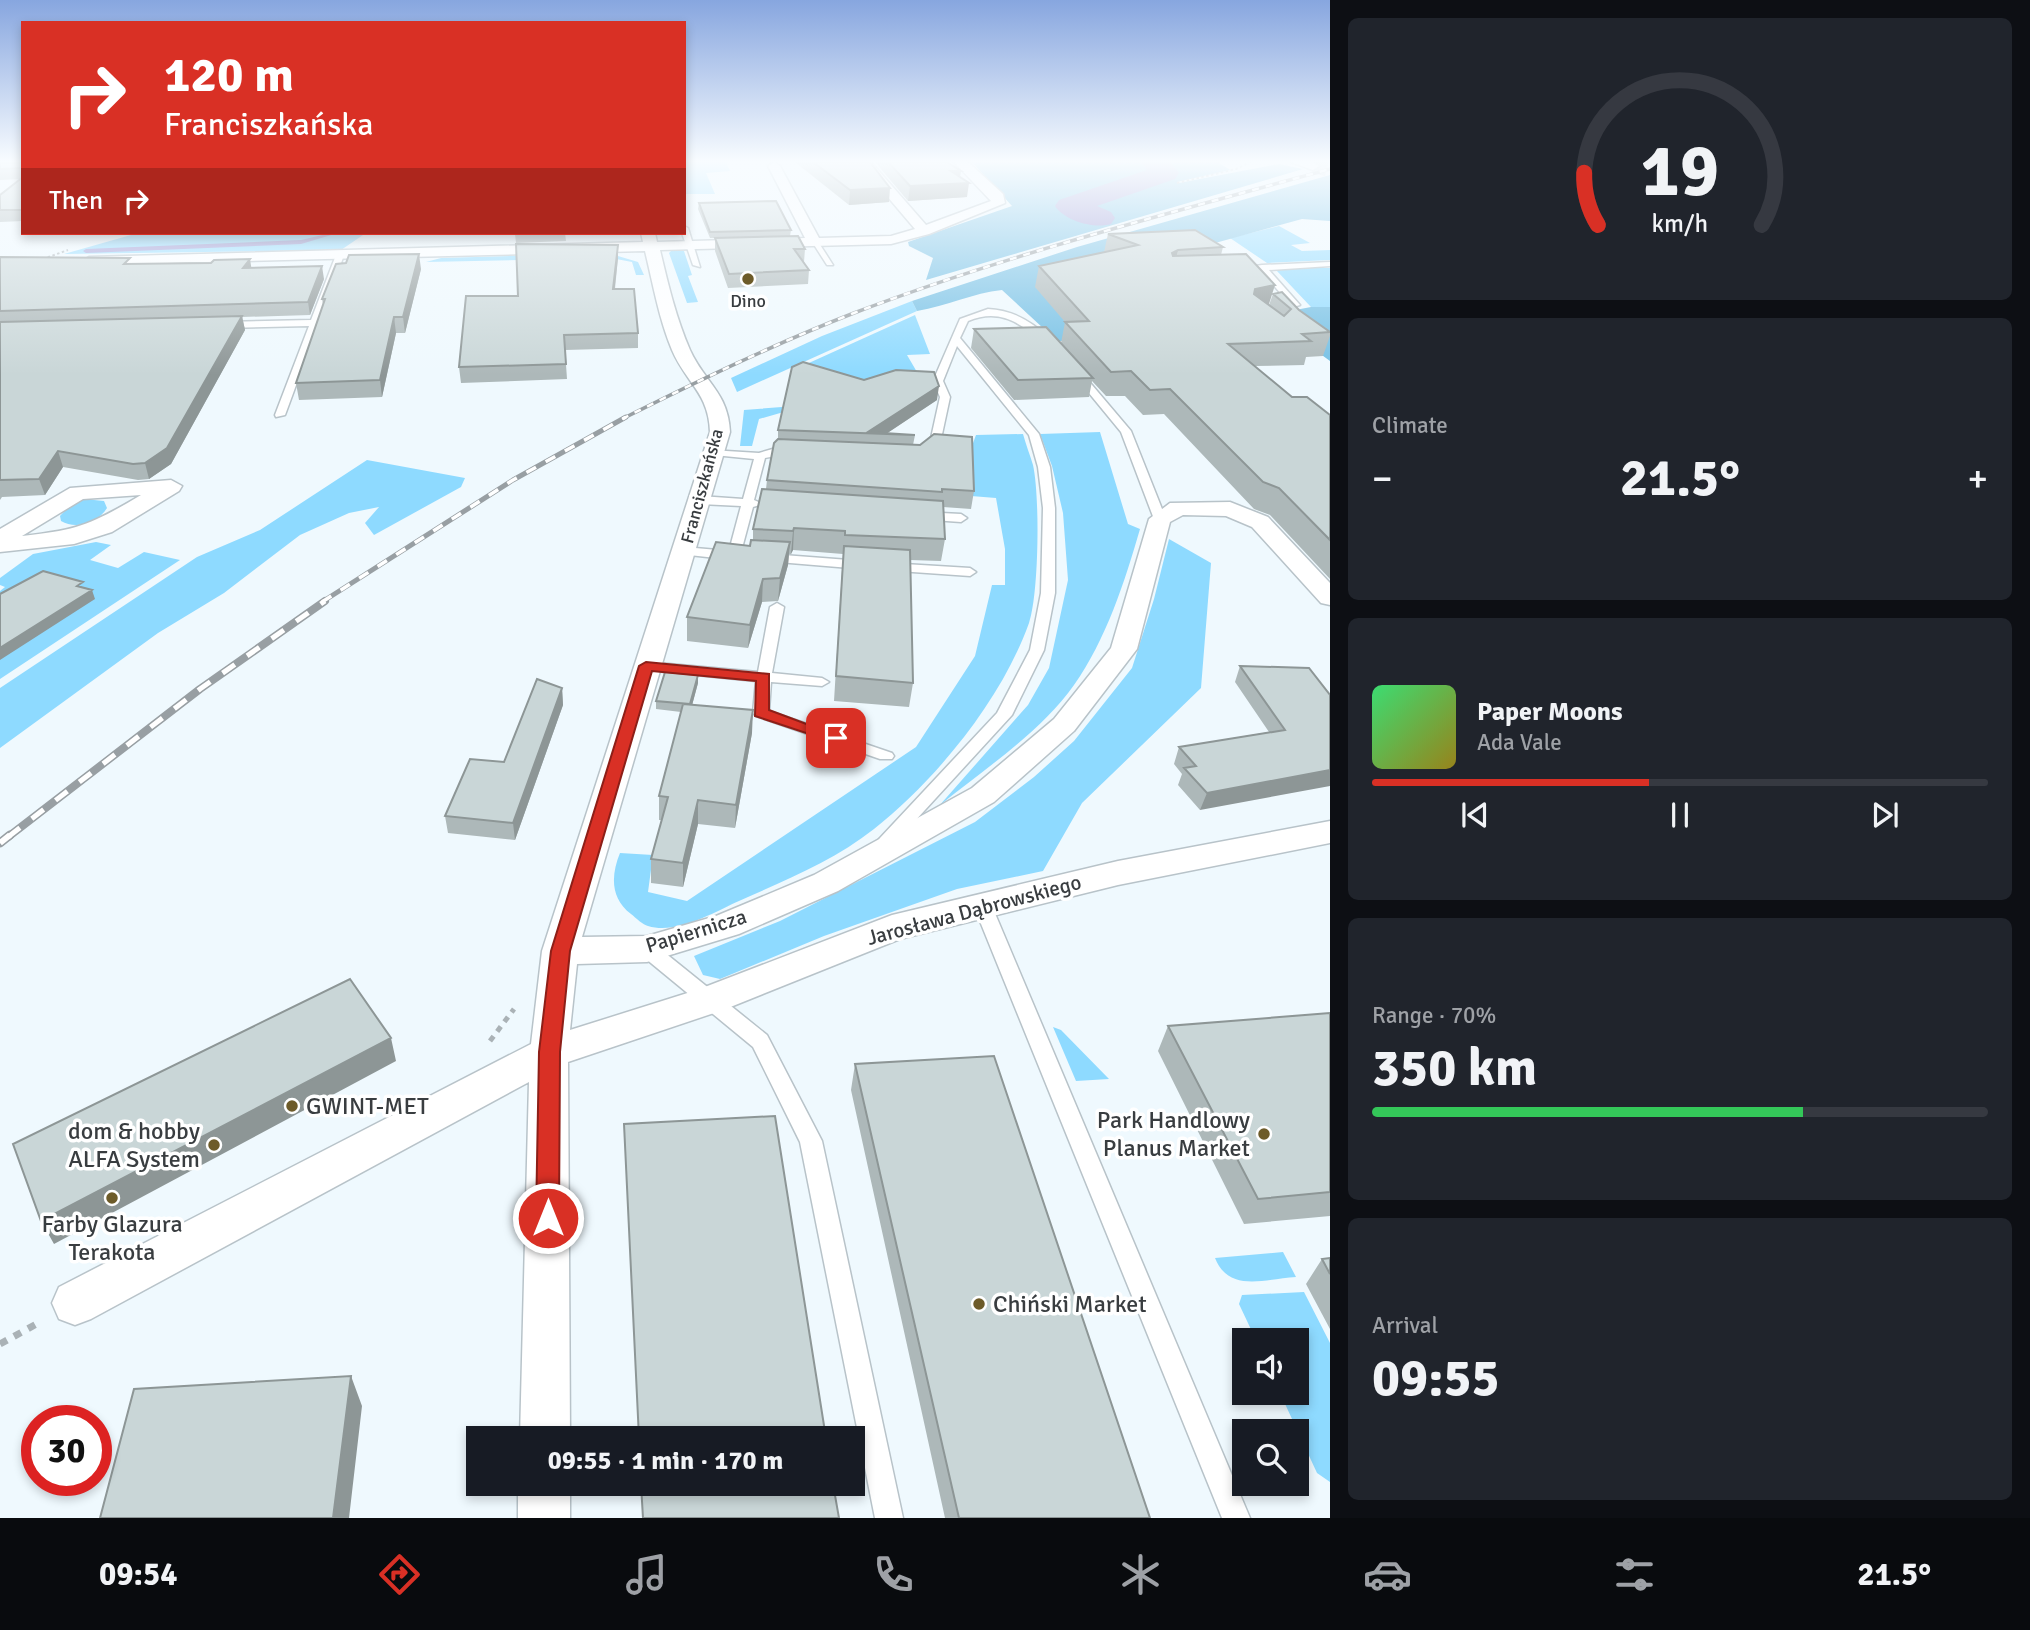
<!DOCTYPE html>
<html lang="en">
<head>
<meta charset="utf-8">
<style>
	:root { --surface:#171b24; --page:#20242c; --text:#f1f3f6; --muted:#9ea1a6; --line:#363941; --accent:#d93025 }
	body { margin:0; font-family:Signika,sans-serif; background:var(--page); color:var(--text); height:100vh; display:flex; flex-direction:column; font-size:26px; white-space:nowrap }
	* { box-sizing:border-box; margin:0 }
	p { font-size:23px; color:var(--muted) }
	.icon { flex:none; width:38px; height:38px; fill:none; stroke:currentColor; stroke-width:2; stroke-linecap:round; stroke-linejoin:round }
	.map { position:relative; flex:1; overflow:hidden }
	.details { display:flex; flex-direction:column; gap:18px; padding:18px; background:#0d0f14; width:700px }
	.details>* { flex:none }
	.top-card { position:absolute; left:21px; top:21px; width:665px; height:214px; border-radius:0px; box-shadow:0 4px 10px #0003; background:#d93025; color:#fff; overflow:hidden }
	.fabs { position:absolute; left:1232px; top:1328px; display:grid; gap:14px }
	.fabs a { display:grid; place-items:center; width:77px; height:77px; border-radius:0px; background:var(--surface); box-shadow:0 4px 10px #0003; font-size:35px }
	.speed { position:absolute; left:21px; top:1405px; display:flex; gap:14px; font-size:35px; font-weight:700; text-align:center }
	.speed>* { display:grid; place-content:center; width:91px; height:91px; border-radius:50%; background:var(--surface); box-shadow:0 4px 10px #0003; line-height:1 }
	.speed .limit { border:10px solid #d22; background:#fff; color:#111 }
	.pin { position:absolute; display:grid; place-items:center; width:60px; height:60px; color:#fff; margin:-30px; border-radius:14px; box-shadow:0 4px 10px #0006 }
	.me { position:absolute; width:77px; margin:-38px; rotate:0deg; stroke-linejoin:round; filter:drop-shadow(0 0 5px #0008) }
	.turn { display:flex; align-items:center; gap:24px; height:147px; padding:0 28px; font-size:32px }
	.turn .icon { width:91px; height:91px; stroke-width:2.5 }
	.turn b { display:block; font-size:49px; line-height:60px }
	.then { display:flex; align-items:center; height:66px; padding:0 28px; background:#0003; gap:14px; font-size:26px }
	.big { font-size:52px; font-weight:700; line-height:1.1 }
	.details .card { flex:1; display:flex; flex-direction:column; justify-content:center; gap:10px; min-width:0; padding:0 24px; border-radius:10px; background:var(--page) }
	.details .dial { align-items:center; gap:0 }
	.dial svg { height:182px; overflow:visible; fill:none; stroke:var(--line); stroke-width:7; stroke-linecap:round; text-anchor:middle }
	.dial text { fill:var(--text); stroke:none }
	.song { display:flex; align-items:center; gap:21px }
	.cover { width:84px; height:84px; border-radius:10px; background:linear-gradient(135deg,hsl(140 70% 55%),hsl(50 70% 35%)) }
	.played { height:7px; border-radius:4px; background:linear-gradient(90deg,var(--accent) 45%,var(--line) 45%) }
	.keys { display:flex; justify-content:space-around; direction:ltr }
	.heat { display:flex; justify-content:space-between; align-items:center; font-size:38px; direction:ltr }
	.charge { height:10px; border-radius:5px; background:linear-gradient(90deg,#34c759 70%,var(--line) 0) }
	.trip { position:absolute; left:466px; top:1426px; width:399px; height:70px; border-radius:0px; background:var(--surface); box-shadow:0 4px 10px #0003; font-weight:700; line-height:70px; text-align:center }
	.tabs { display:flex; height:112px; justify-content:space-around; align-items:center; background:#090b0e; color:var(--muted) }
	.tabs .icon { width:49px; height:49px }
	.tabs .selected { color:var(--accent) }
	.tabs b { font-size:32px; color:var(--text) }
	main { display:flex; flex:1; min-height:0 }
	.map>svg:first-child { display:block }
</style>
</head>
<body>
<main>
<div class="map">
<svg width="1330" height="1518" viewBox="0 0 1330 1518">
	<rect width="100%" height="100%" fill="#eff9fe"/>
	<path fill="#8edaff" d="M684,162H726L730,171L706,173L715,194H684Z
		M1279,226L1310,243L1291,245L1302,251L1330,250V260L1267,263L1230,238Z
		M138,233H366L341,250L64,254Z
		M671,251H684L692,275L688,276L698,302L687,303L669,253Z
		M608,253L638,262L644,275H636L632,262L611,258L426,262L441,258Z
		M1281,268H1330V307H1311L1276,270Z
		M912,301L917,311L737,392L731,378L822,336Z
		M915,315L930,354L907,355L924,384L871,392L800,367Z
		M808,405L759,419L752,446H740L744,410Z
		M1100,432L1128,524L1140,529C1125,581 1106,640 1074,685C1040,733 984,769 939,806L1028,705L1049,668L1068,580L1063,513L1052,466L1040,434Z
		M1023,434C1026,445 1030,455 1033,465C1040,496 1039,594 1029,623C1002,699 937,779 874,829C835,860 784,881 739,901C714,912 677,935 648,926C643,925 636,918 631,914C610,898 611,875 620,853L653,855L648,892L687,901L916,747L975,656L992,585H1005V549L996,498L971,496L969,454L976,435Z
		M367,460L465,478L461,487L374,535L365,523L379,507L349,513L300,535L224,593L158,633L0,748V688L197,557L260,530Z
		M84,499L104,501L107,508C98,523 76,530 61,521L60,516L70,505Z
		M1169,539L1211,563L1201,688L1082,803L1043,871L957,889L824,936L720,979L703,975L694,956L780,921L975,822L1034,777L1074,741L1132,668L1154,599Z
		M96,542L111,545L90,560L118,568L144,552L180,560L0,679V591L5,587L0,585V578L33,554Z
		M1053,1027L1061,1030L1109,1079L1076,1081Z
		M1283,1252L1296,1277C1264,1279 1229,1293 1215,1258Z
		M1304,1292L1330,1343V1482L1317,1473L1280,1393H1297V1340H1256L1239,1304L1242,1295Z"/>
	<path fill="#73bfe4" d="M972,162H1218L1230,170L1177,182L1179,183L1279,164L1303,169L926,280L933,258L909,246L908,242L1012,206Z
		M1330,175V221L1302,219L1190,250L1081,336L1082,341H1057L1002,290C973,293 947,306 917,311L912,301L1077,247Z
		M1311,307H1330V361L1296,336L1290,311Z"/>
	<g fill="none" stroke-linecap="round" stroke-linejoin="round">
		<path fill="#9691d1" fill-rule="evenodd" d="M331,233H338L301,244L86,253L83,251L86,249L301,240Z"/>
		<path fill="#9691d1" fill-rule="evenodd" d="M1142,162H1170L1179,173L1175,179L1097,206L1111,212L1115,218L1111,224C1094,229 1065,221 1055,206L1059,200L1147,170Z"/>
		<path stroke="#cbd3d8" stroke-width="14" stroke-dasharray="14 7" stroke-linecap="butt" d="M1313,166L1330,170"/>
		<defs>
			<path id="lane" d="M684,226L688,228L700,267L693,265L682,233H684Z
				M811,240H817L833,265H827Z
				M340,253L344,255L285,415L276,417L275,415L309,326L224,328L220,325L224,322L311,320L336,255Z
				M1330,262V266L1269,270L1300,305L1276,312L1273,311V307L1290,304L1260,270L1238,271L1234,269L1262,265Z
				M988,309C1013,310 1033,322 1051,340L1043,342C1019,322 999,308 968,321L960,338L1039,434L1050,467L1055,508V593L1044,650L1012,715L892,846H880L877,842L880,838L997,713L1030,650L1041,593L1043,508L1038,467L1029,435L957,346L943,381L950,397L941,439L929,451L920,449L931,438L940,397L933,381L960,319Z
				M1075,372H1081L1131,431L1166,519L1164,522L1160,523L1154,519L1121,432L1075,376Z
				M776,448L794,449L799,452C791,458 776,455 765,458L754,500L763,504L753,507L741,552L748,553V559L734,560L680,554V548L684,547L729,551L741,506L700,504L694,500L700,496L743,499L754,459L714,455L709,452L710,450L759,453Z
				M922,512L961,514L967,518L961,522L918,519L916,516Z
				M770,554L862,561L868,565L862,569L766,561V555Z
				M888,563L970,568L976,572L970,576L884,570V564Z
				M777,603L784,607L772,673L822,678L829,682L822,686L771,682L769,711L892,753L894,756L892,759H880L756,716L753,713L756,681L646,670L639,666L646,662L758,672L770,607Z
				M982,898L988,899L991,904L1250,1518H1222L973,904L976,899Z
				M647,942L654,944L767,1035L822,1141L903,1518H875L800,1142L753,1047L640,954L638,949L640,944Z"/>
			<path id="street" d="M774,162L780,166L819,238L891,236L915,229L858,162H871L926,225L991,201L954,162H968L1003,194L1005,203L929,234L891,244L660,250C668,284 676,318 690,350C705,383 728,392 730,432L582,937L647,936L716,916L814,875L972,788L1054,719L1111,648L1149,519L1170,503L1230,502L1268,517L1330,583V605L1321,603L1252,527L1226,516L1183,515L1170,522L1137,649L1074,731L994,802L838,891L739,934L647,962L577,964L570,1030L697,990L892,915L1118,861L1330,821V843L1118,885L900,939L723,1010L568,1062L570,1438H520L529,1082L91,1319L75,1325L59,1319L52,1303L59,1287L531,1044L542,951L710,432C709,393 686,383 672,350C659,319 653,284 645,251L89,265L82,261L89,257L643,242L641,233H655L657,242L805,238L768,166Z
				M1291,162H1313L1319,166L1313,170Z
				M171,480L182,486L179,491L112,532L74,544L0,552V529L70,488ZM141,495C92,524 79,530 22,536L83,499Z
				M518,1484H570V1518H518Z"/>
		</defs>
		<use href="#lane" stroke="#b8c3c9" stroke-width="3"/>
		<use href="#street" stroke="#b8c3c9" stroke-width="3"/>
		<path stroke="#aab2b6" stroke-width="2" stroke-dasharray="2.5 2.5" stroke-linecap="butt" d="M1177,183L1236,169L1250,162
			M43,259L68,250"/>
		<path stroke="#aab2b6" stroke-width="5" stroke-dasharray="6 6" stroke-linecap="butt" d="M490,1041L514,1009"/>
		<path stroke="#aab2b6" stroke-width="7" stroke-dasharray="8 8" stroke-linecap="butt" d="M0,1344L42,1321"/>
		<use href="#lane" fill="#fff" fill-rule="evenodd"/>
		<use href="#street" fill="#fff" fill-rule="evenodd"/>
		<defs>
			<path id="rail-far3" d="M622,419C698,381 774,344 854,313C1009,254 1170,213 1330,169"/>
			<path id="rail-far2" d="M322,602L513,480L626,417"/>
			<path id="rail-far1" d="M8,837L200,689L325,601"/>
			<path id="rail" d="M0,843L10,835"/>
		</defs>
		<use href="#rail-far3" stroke="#989fa3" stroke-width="3.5"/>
		<use href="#rail-far2" stroke="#989fa3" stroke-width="5"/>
		<use href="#rail-far1" stroke="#989fa3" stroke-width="8"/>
		<use href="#rail" stroke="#989fa3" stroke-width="9"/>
		<use href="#rail-far3" stroke="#fff" stroke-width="2.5" stroke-dasharray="7" stroke-linecap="butt"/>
		<use href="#rail-far2" stroke="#fff" stroke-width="3.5" stroke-dasharray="11" stroke-linecap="butt"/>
		<use href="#rail-far1" stroke="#fff" stroke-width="5" stroke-dasharray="15" stroke-linecap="butt"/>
		<use href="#rail" stroke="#fff" stroke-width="6" stroke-dasharray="19" stroke-linecap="butt"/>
	</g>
	<path fill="#adb8b9" d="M23,162V221L0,222V195L20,179L0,180V163Z
		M795,162H870L889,202L849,205Z
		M875,162H947L960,177L967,197L908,201Z
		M699,203L791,230L790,236L710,238L698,209Z
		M411,233H475L411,235Z
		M565,233L566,241L516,243L515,234Z
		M1108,234L1223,247L1221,255L1269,305L1273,294L1299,310L1330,332V336L1323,356L1306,357L1304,365L1255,366L1292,397L1330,415V579L1270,515L1254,509L1164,414L1143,415L1125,396H1106L1092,381L1089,397L1014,400L971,348L974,329L1061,343L1065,322L1035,287L1039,266L1104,252Z
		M715,238L805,249L804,262H803L809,270L808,284L728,288L715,251Z
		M0,257L131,264L252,268L324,279L310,315L242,317L245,330L171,464L149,479L138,480L63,467L45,495L2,497L0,500Z
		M618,258L615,289L638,333V348L565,350L567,379L461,383L459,367L518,296Z
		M421,269L405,333H396L382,397L299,400L296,383L323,305L322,299Z
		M864,380L937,400L887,433L915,435L913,445L974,491L971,509L943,507L945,539L941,561L910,560L913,683L909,707L834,701L843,554L793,550L791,554H789L788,565L778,601L762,602L748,648L687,641V617L750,546L753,540V529L766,489L767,480L778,440V430Z
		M1240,666L1330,695L1200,810L1178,785L1182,774L1174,764L1179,747L1269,732L1235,682Z
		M698,675V683L692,705L752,733L735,828L698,824L683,887L651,883V859L662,820H659V796L681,712L656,709V701Z
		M562,688L563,705L515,840L448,833L445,816L504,762Z
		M1330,1013V1216L1244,1224L1158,1051L1168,1026Z
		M855,1064L1150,1518H945L851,1090Z
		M1330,1258V1329L1306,1284L1322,1259Z"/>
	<path fill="#8d9696" d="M951,171H961L959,183H969L967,197L908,201L910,186Z
		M890,188L889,202L849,205L850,190Z
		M618,245V258L613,303V289Z
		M1178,250L1173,270L1172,253Z
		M419,254L421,269L405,333L403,317Z
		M250,259L252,272L243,268Z
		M322,266L324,279L310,315L308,302Z
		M1275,285L1268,307L1248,311L1255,289Z
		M242,316L245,330L171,464L149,479L145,463Z
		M394,317L396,333L382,397L380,380Z
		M939,386L937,400L886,434L868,432Z
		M58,451L63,467L45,495L39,479Z
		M794,528L793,550L791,554L793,531Z
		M790,542L788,565L778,601L780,578Z
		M763,579L762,602L748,648L750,625Z
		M92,590L95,599L0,660V648Z
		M698,675V683L690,713V704Z
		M562,688L563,705L515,840L513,823Z
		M753,710L752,733L735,828L736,805Z
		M1330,770V786L1200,810L1207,793Z
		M698,800V824L683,887V863Z
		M391,1038L396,1061L54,1244L41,1221Z
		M351,1376L362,1406L349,1518H333Z"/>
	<path fill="#c9d6d7" stroke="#8d9696" stroke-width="2" d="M23,162V168L0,169V163Z
		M813,162H870L890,188L850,190Z
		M888,162H947L961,171H951L969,183L910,186Z
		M23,177V210H0V195Z
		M776,201L791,230L710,232L699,203Z
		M1195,230L1223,247L1178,250L1172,253L1173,256L1246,254L1275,285L1255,289L1254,294L1284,316L1291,309L1273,294L1282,292L1299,310L1330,332L1302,334L1311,341L1228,344L1292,397H1307L1330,415V540L1279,488L1263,482L1170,389L1150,390L1131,371L1111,372L1065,322L1089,321L1039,266L1138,245L1108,234Z
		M515,233H563L515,234Z
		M798,236L805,249H794L809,270L729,274L715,238Z
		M516,244L618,245L613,289H634L638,333L564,335L566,364L459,367L466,296H518Z
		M419,254L403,317H394L380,380L296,383L325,299H322L336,264L346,263L349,255Z
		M0,257L130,258L124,264L211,263L214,260L250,259L243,268L322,266L308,302L0,311Z
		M242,316L167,448L145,463L133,464L58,451L39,479L0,480V322Z
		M1046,327L1093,378L1018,380L974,329Z
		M803,362L864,380L896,370L934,372L939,386L868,432L915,435L778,430L792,367Z
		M934,434L972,437L974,491L942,489V492L767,480L774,443L778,439L920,445Z
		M762,489L943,501L945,539L845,535V531L794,528L793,531L753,529Z
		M751,540L790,542L780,578L763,579L750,625L687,617L716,542L750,546Z
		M844,546L910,550L913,683L836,676Z
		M43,571L83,582L77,586L92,590L0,648V594Z
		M1240,666L1309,668L1330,695V770L1207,793L1184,768L1196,766L1179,747L1285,730Z
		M665,672L698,675L690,704L656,701Z
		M537,679L562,688L513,823L445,816L470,759L504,762Z
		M683,704L753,710L736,805L698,800L683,863L651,859L668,797L659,796Z
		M350,979L391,1038L41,1221L13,1144Z
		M1330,1013V1192L1258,1199L1168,1026Z
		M994,1056L1150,1518H959L855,1064Z
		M775,1116L826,1438H639L624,1124Z
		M1330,1258V1274L1322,1259Z
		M351,1376L333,1518H100L134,1389Z
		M641,1484H833L839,1518H643Z"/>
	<linearGradient id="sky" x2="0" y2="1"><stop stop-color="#87a6df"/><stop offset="0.43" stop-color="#f8fcff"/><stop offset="1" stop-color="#f8fcff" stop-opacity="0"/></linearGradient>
	<rect width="1330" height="375" fill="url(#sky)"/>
	<path fill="#d93025" stroke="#8d1f18" stroke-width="2" d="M646,662L769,674V710L844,738L836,743L755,716L756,681L652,671L570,951L560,1052L559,1218L556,1226L548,1229L539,1226L536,1218L539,1052L551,951L639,666Z"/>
	<g fill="#6d5b29" stroke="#fff" stroke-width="2.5">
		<circle cx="748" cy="279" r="7"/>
		<circle cx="292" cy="1106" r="7"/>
		<circle cx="1264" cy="1134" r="7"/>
		<circle cx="214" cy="1145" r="7"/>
		<circle cx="112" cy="1198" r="7"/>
		<circle cx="979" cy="1304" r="7"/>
	</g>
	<g text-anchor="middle" stroke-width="7" stroke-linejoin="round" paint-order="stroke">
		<g font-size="18" fill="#393d40" stroke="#fff">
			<text x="748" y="307">Dino</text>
		</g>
		<g font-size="18" fill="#393d40" stroke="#fff">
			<text transform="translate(702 486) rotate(-75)" y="6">Franciszkańska</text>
		</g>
		<g font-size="21" fill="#393d40" stroke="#fff">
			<text transform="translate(974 910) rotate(-15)" y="7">Jarosława Dąbrowskiego</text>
			<text transform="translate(696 931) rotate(-17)" y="7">Papiernicza</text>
		</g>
		<g font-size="24" fill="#393d40" stroke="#fff" text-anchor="start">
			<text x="306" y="1114">GWINT-MET</text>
			<text x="1250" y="1128" text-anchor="end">Park Handlowy<tspan x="1250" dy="28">Planus Market</tspan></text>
			<text x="200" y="1139" text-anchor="end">dom &amp; hobby<tspan x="200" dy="28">ALFA System</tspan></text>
			<text x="112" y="1232" text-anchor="middle">Farby Glazura<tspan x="112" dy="28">Terakota</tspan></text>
			<text x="993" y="1312">Chiński Market</text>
		</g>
	</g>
</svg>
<div class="fabs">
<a><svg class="icon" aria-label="sound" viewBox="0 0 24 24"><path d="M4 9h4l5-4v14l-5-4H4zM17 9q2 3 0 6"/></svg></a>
<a><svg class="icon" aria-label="search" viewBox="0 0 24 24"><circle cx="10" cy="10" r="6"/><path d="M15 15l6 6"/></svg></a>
</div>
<div class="speed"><div class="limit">30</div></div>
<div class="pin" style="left:836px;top:738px;background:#d93025"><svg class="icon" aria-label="arrive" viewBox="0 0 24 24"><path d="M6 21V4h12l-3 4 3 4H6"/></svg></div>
<svg class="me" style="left:548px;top:1218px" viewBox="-20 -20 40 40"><circle r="17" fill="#d93025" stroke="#fff" stroke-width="3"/><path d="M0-11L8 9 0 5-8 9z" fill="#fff"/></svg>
<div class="trip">09:55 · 1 min · 170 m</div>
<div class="top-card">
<div class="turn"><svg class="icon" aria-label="right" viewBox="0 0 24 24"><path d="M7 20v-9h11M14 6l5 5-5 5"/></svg><div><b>120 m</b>Franciszkańska</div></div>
<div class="then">Then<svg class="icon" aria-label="right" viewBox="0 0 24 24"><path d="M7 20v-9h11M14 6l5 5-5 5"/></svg></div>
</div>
</div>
<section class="details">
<div class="card dial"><svg viewBox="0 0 100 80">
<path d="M14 69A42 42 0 1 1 86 69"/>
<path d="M14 69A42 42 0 0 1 8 46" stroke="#d93025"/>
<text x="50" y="56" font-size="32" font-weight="700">19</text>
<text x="50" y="72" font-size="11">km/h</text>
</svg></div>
<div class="card"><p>Climate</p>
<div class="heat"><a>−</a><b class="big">21.5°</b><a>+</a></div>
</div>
<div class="card">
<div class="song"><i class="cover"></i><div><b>Paper Moons</b><p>Ada Vale</p></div></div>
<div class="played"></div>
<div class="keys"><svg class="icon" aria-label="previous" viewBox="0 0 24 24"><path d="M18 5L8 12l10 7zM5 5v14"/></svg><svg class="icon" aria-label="pause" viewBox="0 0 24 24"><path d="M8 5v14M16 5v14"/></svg><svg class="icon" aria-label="next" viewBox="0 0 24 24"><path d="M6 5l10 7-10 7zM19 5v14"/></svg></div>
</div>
<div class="card"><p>Range · 70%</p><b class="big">350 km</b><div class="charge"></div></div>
<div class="card"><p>Arrival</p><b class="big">09:55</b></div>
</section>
</main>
<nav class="tabs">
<b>09:54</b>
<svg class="icon selected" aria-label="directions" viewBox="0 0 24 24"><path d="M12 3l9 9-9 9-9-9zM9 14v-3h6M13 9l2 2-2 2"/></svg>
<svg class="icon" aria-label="music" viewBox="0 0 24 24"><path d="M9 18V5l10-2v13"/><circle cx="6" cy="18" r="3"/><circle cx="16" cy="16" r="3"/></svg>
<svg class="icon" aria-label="phone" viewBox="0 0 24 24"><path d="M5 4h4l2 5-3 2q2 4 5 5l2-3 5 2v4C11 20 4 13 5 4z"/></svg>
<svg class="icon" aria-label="climate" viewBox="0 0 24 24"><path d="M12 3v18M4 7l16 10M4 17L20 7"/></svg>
<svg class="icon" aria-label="car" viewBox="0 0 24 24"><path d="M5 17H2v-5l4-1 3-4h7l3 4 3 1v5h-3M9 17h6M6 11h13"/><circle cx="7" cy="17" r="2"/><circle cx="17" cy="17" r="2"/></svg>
<svg class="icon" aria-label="filters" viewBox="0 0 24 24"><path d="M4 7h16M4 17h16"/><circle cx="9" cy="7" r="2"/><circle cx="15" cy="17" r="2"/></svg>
<b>21.5°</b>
</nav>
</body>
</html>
